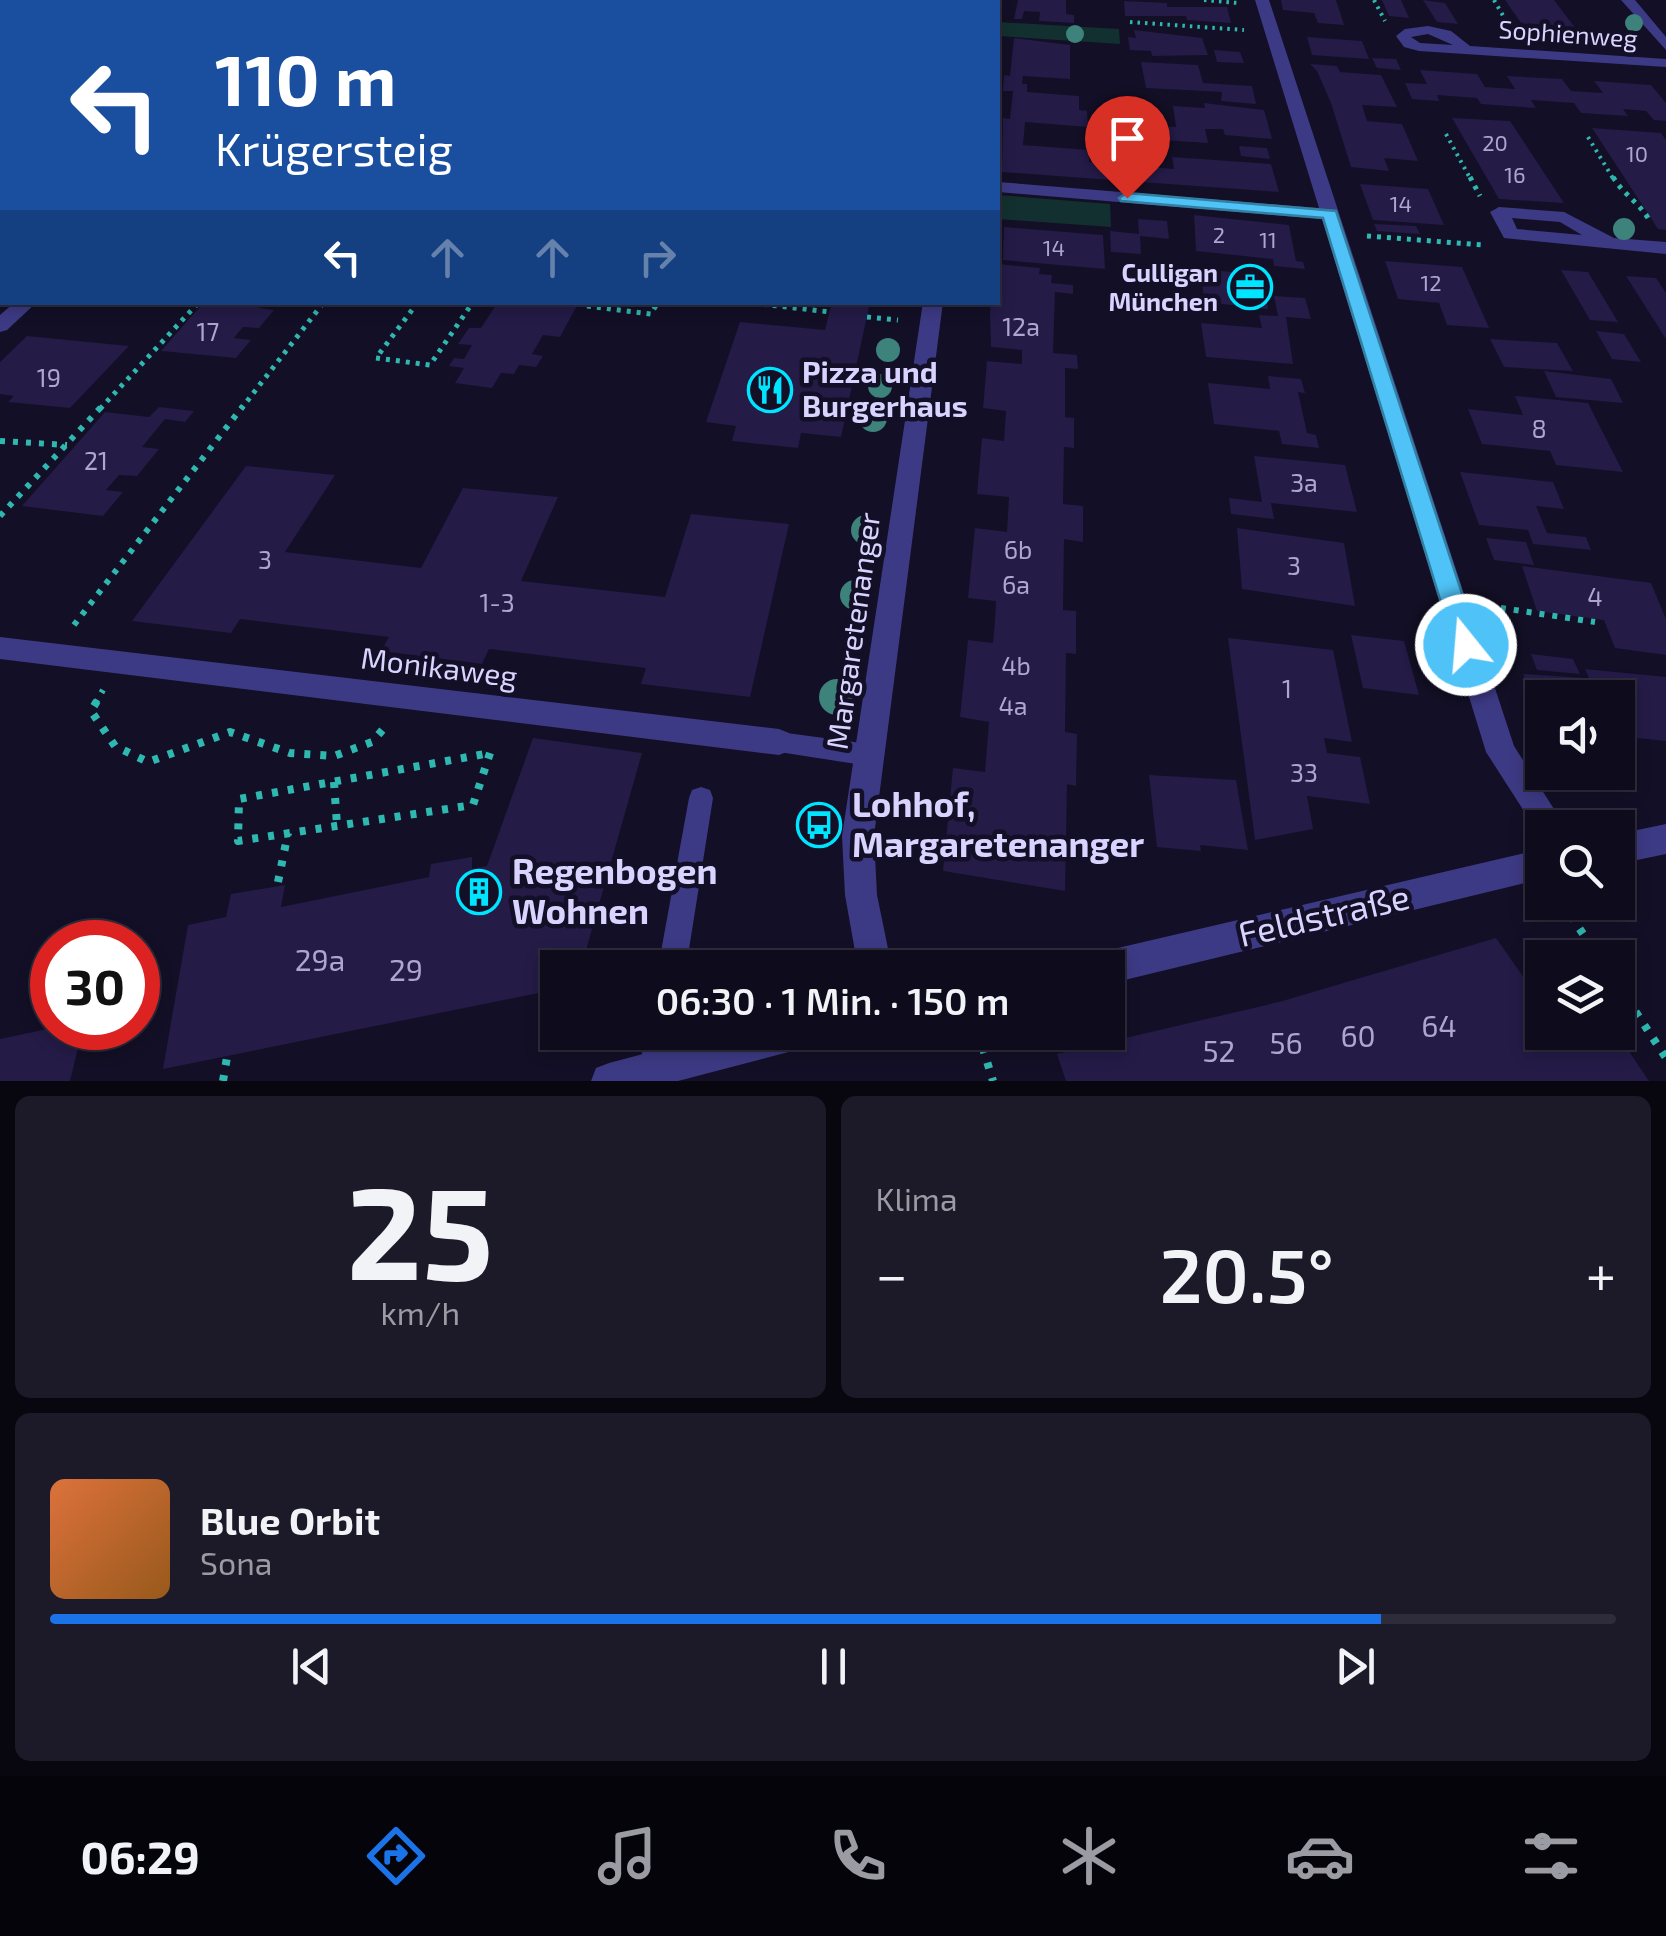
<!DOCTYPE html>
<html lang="de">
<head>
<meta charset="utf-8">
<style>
	:root { --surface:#0e0b1c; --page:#1c1929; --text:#f1f3f6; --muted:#9b9ba3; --line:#2e2b3b; --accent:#1a73e8 }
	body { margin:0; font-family:"Exo 2",sans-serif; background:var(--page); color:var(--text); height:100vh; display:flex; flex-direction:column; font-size:38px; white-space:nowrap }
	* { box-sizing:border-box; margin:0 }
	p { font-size:32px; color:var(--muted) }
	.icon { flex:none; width:55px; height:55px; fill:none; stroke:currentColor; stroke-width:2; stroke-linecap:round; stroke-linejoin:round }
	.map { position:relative; height:1081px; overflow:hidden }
	.details { display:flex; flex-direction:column; gap:15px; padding:15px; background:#08060f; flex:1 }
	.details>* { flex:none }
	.guide { position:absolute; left:0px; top:0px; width:1000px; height:305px; box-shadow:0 5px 15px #0003,0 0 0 2px var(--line); background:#1a4fa0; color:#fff; overflow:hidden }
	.tools { position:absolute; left:1525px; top:680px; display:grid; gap:20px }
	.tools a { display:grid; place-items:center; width:110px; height:110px; border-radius:0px; background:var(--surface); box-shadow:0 5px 15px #0003,0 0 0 2px var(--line); font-size:50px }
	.speed { position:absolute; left:30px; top:920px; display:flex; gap:20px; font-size:50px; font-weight:700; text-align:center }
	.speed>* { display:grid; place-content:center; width:130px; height:130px; border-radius:50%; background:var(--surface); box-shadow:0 5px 15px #0003,0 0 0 2px var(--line); line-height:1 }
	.speed .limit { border:15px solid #d22; background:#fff; color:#111 }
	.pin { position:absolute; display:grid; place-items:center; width:85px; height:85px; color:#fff; margin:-102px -42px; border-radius:50% 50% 50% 0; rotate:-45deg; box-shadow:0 0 10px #0007 }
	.pin .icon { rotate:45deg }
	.me { position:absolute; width:110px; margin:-55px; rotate:343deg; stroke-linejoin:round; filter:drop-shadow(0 0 8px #0008) }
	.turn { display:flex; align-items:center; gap:35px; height:210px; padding:0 50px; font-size:45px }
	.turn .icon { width:130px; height:130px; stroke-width:2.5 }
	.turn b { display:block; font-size:70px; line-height:85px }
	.lanes { display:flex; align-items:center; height:95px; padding:0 50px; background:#0003; justify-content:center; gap:50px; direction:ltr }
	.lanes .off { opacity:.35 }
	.big { font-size:75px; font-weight:600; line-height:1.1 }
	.details .card { flex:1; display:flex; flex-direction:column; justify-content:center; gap:15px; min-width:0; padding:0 35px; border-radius:15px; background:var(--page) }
	.details .dial { align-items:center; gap:0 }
	.dial b { font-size:130px; line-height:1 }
	.song { display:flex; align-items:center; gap:30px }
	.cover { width:120px; height:120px; border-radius:15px; background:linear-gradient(135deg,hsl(20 70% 55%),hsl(30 70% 35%)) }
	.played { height:10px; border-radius:5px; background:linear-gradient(90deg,var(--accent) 85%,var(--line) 85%) }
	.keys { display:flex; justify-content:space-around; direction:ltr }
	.heat { display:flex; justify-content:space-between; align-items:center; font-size:55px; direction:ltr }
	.details .tiles { flex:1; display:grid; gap:15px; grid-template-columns:1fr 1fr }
	.card:last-child { grid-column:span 2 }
	.trip { position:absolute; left:540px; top:950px; width:585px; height:100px; border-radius:0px; background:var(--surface); box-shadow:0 5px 15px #0003,0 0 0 2px var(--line); font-weight:600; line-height:100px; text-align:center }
	.dock { display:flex; height:160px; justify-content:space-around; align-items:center; background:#06040b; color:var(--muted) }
	.dock .icon { width:70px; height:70px }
	.dock .active { color:var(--accent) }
	.dock b { font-size:45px; color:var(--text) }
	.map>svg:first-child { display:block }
</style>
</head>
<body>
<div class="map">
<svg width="1666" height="1081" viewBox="0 0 1666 1081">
	<rect width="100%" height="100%" fill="#130f26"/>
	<path fill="#12302f" d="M998,22L1119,29L1120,44L998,36Z
		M998,195L1110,204L1111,227L998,219Z"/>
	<path fill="#241b47" d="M1018,0H1066V14L1074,15V23L1039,21L1040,12L1024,11L1022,19H1014Z
		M1281,0H1336L1344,25L1318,23L1314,13L1283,10Z
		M1382,0H1401L1409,18L1389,16Z
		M1423,0L1445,3L1458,24L1437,22Z
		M1505,0H1554L1586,42L1532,39Z
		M1124,1L1167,3V7H1227L1231,23L1187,20L1186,16H1125Z
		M1134,30L1202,38L1208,55L1152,56L1151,51L1130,50L1128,37L1136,38Z
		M1307,37L1362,41L1369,59L1312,55Z
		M1014,38L1070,45V79L1023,76L1022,84H1027V92L1079,96V110L1087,111L1088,127L1025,122L1023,145L1089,150V162L1174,169L1172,157L1271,164L1279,192L1002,172L1003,118L1010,119L1013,91H1003L1004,75L1010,76Z
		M1214,50L1240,52L1244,63L1217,62Z
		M1372,58L1396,59L1401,70L1377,68Z
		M1141,62L1198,65L1203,83L1252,86L1256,104L1221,101L1222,92L1146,88Z
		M1310,64L1337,66L1340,72L1381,75L1397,107L1362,105L1367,121L1402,124L1418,161L1384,158L1389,171L1351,167L1331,103L1317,71Z
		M1420,70L1477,74L1485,87L1515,89L1507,76L1562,79L1571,91L1603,93L1594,81L1651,85L1666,103V121L1654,120L1646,111L1623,109L1628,116L1581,113L1574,103L1531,100L1536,108L1481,104L1477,98L1437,95L1439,101L1412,99L1405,83L1427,84Z
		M1204,103L1264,110L1272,139L1225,135L1223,129H1205L1208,143L1162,140L1159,126L1176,127L1173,106L1205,108Z
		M1452,118L1510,121L1564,203L1499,199Z
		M1592,128L1661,133L1666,140V230L1658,229Z
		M1239,146L1267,148L1270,159L1241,156Z
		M1360,184L1428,189L1444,225L1373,220Z
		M1194,215L1289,225L1296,261L1303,262L1305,269L1274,266L1273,259L1196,251Z
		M1138,219L1167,221L1169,239L1140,236L1141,254L1111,252L1110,231L1139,234Z
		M1374,224L1416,226L1420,234L1377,231Z
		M1004,227L1103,235L1105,269L1003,260Z
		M1385,261L1462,267L1489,328L1447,325L1439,303L1398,299Z
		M998,264L1040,268L1039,274L1052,275L1051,283L1073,285V294L1055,292L1053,353L1077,355L1078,369L1065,368V417L1074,418V448L1064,447L1063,504L1083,506V542L1064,539L1063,610L1076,611V654L1066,653L1065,732L1077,734L1076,786L1067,784L1065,891L943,871L953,768L985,772L989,722L960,717L968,640L993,643L995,620L996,601L968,598L975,528L1007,532L1009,497L977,494L982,438L1004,441L1006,411L983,408L987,361L1022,364V350L991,347L990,312L991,302H998Z
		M1201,269L1262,275L1268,309L1204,302Z
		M1561,270L1588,272L1618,322L1590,320Z
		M1626,276L1656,278L1666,293V339Z
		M1274,296L1305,298L1311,319L1286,317L1293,364L1206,357L1201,323L1262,328L1259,315L1278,316Z
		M204,302H263L259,308L274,310L259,328L243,327L234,338L251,340L236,358L161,351Z
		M498,302H579L560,337L543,335L532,354L543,356L536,367L519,365L514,374L501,373L492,388L455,383L464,368L449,366L454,358L464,359L472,345L458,344L469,328H481Z
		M832,302H870L841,437L801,433L798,448L732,441L736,426L706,422L740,322L825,330Z
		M1596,331L1624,334L1641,362L1612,359Z
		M27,336L129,346L70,408L8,402L14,396L0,394V362Z
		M1490,339L1557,343L1573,371L1504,367Z
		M1544,371L1611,379L1623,403L1556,397Z
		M1268,376L1301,379L1305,393L1298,392L1307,433L1316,435L1319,448L1282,444L1279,431L1214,424L1208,383L1270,389Z
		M1515,396L1588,403L1623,472L1556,465L1550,451L1482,444L1468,409L1523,415Z
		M159,407L194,411L185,422L165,419L142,447L159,449L137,476L119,475L106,490L123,492L103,516L22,506L105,412L149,417Z
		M1254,456L1345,465L1357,512L1271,503L1274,519L1231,514L1229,498L1262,502Z
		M246,466L335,475L285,552L421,568L463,488L558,497L521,581L665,597L691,514L789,524L750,697L641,684L646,668L489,649L482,664L381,651L389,637L240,619L231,633L132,621Z
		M1460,472L1553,482L1564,509L1536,506L1547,533L1586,537L1591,550L1533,544L1528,530L1479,525Z
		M1237,528L1344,543L1355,606L1242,589Z
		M1486,538L1526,542L1534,565L1494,560Z
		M1522,566L1651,583L1666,619V655L1615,648L1604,620L1537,611Z
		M1351,635L1404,641L1419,695L1363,688Z
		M1228,638L1333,650L1352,742L1324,738L1327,753L1360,757L1370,804L1307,796L1313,829L1255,840Z
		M1531,654L1573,659L1580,674L1537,670Z
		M1585,669L1666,677V741L1618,736V698H1598Z
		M1523,674L1585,678L1595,698H1542V719Z
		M533,738L642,753L581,968H558V989L163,1069L188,925L226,917L231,894L285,885L281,907L429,877L431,864L472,857V869L487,866Z
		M1149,775L1236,780L1248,850L1200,845L1201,851L1157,847Z
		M1496,938L1531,988L1542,985V1032H1616L1649,1081H1066L1057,1054L1279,1002Z
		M52,1028H83L70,1081H0V1039Z"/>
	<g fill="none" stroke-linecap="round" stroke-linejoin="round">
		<path stroke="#2fb8b0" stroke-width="4" stroke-dasharray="2.5 5" stroke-linecap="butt" d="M1204,0L1238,3
			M1374,0L1385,21
			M1494,0L1505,19L1519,29
			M1130,22L1244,30
			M1446,134L1471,180
			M1588,137L1614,180"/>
		<path stroke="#2fb8b0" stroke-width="5" stroke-dasharray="4 6" stroke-linecap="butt" d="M1470,177L1480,196
			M1613,177C1623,194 1638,202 1648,218
			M1367,236L1484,245
			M418,302L376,358L430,365L473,302
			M743,302L830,312
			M587,306L651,314L658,302
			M867,317L898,320
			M100,409L199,302
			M241,409L324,302"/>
		<path stroke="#2fb8b0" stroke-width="6" stroke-dasharray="5 8" stroke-linecap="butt" d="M0,441L67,445
			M0,516L102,406
			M1488,606L1595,622
			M74,625L243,406
			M95,704L103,690"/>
		<path stroke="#2fb8b0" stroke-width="8" stroke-dasharray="6 10" stroke-linecap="butt" d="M97,701L91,711L115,746L148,762L230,732L290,753L334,756L372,742L386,726
			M490,753L473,805L238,841L239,799Z
			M334,782L337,825
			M801,826L822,830
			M278,882L288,833
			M1562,902L1599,958
			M1618,985L1666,1058
			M978,1032L993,1081
			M223,1081L227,1057"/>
		<path fill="#3d3a85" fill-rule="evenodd" d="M0,0H18L19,2L0,5Z
			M779,732L869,744L877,748L881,755L877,762L869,766L779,752L771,749L767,742L771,735Z
			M701,787L710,790L713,798L686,968H658L689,798L692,790Z
			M646,1032H674L669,1069L660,1081L644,1079L639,1069Z"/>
		<path fill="#3d3a85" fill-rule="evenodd" d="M0,637L779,729L789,733L794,742L789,751L779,755L0,659Z"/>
		<path fill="#3d3a85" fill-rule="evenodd" d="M1255,0H1269L1514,746L1566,828H1542V839L1486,752L1322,219L998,192V182L1319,208Z
			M1621,0H1635L1666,37V50Z
			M1428,26L1451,31L1470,46L1666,59V67L1419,51L1404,47L1396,36L1405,29ZM1428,34L1453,45L1420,43L1411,37Z
			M0,39H2V47H0Z
			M0,183H2V193H0Z
			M1499,207L1564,212L1614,238L1666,242V254L1504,238L1490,212ZM1512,218L1560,222L1582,235L1517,229Z
			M15,302H37L7,330L0,332V315Z
			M923,302H943L874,836L877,895L892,968H858L845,895L842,836Z
			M1666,824V854L1618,864V834Z
			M1542,849V879L1108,984V968H1088L1093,956L1105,951Z
			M726,1032H814L809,1045L796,1050L678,1081H591L596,1068L609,1063Z"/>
	</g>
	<g fill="#3d827b">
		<circle cx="1634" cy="23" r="9"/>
		<circle cx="1075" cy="34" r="9"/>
		<circle cx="1624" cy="229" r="11"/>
		<circle cx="888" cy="350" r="12"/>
		<circle cx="880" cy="386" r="12"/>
		<circle cx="873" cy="418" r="14"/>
		<circle cx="866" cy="530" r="15"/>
		<circle cx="855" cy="595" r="15"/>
		<circle cx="837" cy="697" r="18"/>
	</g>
	<path fill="#4fc3f7" stroke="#337fa1" stroke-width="2.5" d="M1127,193L1336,211L1479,645L1475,652H1457L1454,645L1323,218L1121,201L1119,198Z"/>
	<defs>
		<symbol id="office-ring" viewBox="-11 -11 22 22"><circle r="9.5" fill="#130f26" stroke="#00e5ff" stroke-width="1.5"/><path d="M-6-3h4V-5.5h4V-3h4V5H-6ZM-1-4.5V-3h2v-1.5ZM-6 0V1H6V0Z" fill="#00e5ff"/></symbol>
		<symbol id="restaurant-ring" viewBox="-11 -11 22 22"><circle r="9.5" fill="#130f26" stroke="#00e5ff" stroke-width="1.5"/><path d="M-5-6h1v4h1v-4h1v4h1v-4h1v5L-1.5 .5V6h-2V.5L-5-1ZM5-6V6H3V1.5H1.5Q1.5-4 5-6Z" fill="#00e5ff"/></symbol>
		<symbol id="bus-ring" viewBox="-11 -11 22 22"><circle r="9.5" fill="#130f26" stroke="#00e5ff" stroke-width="1.5"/><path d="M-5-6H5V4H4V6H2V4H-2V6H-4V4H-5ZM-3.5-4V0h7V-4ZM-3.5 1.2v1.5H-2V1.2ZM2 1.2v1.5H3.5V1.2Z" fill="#00e5ff"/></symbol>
		<symbol id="building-ring" viewBox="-11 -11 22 22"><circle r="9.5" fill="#130f26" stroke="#00e5ff" stroke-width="1.5"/><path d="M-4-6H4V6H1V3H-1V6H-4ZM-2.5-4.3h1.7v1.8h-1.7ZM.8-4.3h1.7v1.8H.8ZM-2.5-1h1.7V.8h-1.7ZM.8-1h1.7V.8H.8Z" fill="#00e5ff"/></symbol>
	</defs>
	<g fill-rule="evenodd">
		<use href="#office-ring" x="1225" y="262" width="50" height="50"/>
		<use href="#restaurant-ring" x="745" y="365" width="50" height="50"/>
		<use href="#bus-ring" x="794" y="800" width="50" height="50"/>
		<use href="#building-ring" x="454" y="867" width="50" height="50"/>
	</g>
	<g text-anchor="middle" stroke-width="9" stroke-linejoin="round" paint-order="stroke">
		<g font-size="22" fill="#aca6d1">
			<text x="1495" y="151">20</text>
			<text x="1637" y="162">10</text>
			<text x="1515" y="183">16</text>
			<text x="1401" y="212">14</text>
			<text x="1219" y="243">2</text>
			<text x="1268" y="248">11</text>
			<text x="1054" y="256">14</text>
			<text x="1431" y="291">12</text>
		</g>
		<g font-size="25" fill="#d9d4ff" stroke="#130f26">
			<text transform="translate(1568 34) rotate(4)" y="9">Sophienweg</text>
		</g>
		<g font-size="25" font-weight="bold" fill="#d9d4ff" stroke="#130f26" text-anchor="end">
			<text x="1218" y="282">Culligan<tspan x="1218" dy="29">München</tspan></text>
		</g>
		<g font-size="25" fill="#aca6d1">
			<text x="1021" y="336">12a</text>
			<text x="208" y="341">17</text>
			<text x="49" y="387">19</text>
			<text x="1539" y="438">8</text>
			<text x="96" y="470">21</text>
			<text x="1304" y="492">3a</text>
			<text x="1018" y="559">6b</text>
			<text x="265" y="569">3</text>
			<text x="1294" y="575">3</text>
			<text x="1016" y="594">6a</text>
			<text x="1595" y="606">4</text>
			<text x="497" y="612">1-3</text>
			<text x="1016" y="675">4b</text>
			<text x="1287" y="698">1</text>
			<text x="1013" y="715">4a</text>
			<text x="1304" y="782">33</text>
		</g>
		<g font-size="30" font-weight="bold" fill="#d9d4ff" stroke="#130f26" text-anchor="start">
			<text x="802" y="383">Pizza und<tspan x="802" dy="34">Burgerhaus</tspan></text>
		</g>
		<g font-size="30" fill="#d9d4ff" stroke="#130f26">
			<text transform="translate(854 631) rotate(-82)" y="10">Margaretenanger</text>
			<text transform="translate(439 668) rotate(7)" y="10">Monikaweg</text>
		</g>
		<g font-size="30" fill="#aca6d1">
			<text x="320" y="971">29a</text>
			<text x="406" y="981">29</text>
			<text x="1439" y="1037">64</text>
			<text x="1358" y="1047">60</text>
			<text x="1286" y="1054">56</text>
			<text x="1219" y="1062">52</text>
		</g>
		<g font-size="35" font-weight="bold" fill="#d9d4ff" stroke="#130f26" text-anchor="start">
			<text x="852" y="817">Lohhof,<tspan x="852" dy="40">Margaretenanger</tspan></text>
			<text x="512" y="884">Regenbogen<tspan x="512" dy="40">Wohnen</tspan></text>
		</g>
		<g font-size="35" fill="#d9d4ff" stroke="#130f26">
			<text transform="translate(1324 916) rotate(-13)" y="12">Feldstraße</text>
		</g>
	</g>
</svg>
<div class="tools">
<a><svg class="icon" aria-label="sound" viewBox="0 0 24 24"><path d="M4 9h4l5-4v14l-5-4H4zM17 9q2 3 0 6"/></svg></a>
<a><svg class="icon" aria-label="search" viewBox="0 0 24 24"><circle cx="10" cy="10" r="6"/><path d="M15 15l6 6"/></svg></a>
<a><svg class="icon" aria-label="layers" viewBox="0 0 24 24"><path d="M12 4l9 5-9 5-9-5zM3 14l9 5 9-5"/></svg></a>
</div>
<div class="speed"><div class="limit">30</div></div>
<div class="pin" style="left:1127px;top:198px;background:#d93025"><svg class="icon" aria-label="arrive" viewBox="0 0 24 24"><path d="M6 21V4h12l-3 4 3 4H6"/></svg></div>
<svg class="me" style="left:1466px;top:645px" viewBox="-20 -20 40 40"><circle r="17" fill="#4fc3f7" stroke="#fff" stroke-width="3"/><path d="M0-11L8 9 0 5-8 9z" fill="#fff"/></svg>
<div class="trip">06:30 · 1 Min. · 150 m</div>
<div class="guide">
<div class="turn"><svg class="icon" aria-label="left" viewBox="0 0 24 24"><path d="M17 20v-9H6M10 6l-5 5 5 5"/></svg><div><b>110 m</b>Krügersteig</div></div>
<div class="lanes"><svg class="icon" aria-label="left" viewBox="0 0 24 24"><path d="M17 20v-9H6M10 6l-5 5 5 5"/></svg><svg class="icon off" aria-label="ahead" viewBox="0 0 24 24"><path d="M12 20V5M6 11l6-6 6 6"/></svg><svg class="icon off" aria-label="ahead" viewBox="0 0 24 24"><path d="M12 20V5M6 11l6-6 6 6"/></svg><svg class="icon off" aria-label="right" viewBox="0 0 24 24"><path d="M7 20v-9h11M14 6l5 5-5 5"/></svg></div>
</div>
</div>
<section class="details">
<div class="tiles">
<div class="card dial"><b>25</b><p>km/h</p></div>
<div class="card"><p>Klima</p>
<div class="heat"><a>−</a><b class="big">20.5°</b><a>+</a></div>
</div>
<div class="card">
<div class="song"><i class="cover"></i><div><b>Blue Orbit</b><p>Sona</p></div></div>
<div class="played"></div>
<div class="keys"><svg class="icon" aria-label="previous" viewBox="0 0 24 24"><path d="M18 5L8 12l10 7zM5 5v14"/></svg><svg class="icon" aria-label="pause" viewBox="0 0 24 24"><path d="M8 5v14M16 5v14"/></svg><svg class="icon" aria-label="next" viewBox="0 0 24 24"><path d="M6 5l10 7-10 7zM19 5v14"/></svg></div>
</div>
</div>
</section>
<nav class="dock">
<b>06:29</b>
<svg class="icon active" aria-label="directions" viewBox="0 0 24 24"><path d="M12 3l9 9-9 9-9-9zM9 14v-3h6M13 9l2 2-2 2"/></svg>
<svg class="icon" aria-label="music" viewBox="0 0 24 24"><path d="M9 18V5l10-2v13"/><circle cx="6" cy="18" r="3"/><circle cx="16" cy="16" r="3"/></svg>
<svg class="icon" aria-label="phone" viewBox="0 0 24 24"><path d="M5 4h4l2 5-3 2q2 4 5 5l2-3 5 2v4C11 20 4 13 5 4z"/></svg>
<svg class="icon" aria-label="climate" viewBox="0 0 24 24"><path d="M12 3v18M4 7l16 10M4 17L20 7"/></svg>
<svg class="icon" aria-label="car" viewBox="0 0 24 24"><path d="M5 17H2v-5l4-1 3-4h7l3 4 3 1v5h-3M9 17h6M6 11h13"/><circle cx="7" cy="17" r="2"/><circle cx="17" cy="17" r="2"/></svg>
<svg class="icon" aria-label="filters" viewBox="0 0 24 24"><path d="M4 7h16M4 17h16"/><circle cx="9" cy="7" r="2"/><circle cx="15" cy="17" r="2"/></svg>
</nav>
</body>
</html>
